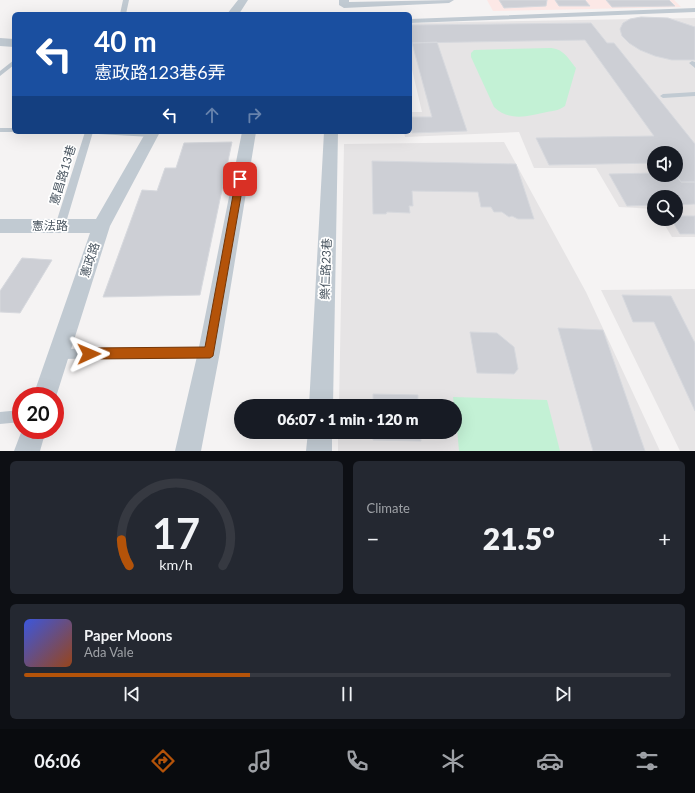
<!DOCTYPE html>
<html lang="en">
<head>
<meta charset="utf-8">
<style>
	:root { --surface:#171b24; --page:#242831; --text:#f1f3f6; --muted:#9ea1a6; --line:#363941; --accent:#b45309 }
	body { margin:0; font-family:Lato,"Noto Sans TC",sans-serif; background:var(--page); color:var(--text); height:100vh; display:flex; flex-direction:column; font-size:15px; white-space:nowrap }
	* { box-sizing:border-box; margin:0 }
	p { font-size:13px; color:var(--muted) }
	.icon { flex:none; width:22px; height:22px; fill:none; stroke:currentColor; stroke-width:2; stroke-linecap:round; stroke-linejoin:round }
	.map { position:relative; height:451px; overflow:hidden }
	.drawer { display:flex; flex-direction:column; gap:10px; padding:10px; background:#0d0f14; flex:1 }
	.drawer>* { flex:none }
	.guide { position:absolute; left:12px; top:12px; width:400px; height:122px; border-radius:6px; box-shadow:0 4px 16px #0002; background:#1a4fa0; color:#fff; overflow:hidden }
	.tools { position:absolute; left:647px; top:146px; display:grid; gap:8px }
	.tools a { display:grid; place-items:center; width:36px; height:36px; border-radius:50%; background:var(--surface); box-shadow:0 4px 16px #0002; font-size:20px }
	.speed { position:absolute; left:12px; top:387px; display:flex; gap:8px; font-size:20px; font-weight:700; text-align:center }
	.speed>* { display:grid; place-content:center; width:52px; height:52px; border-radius:50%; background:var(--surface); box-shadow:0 4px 16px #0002; line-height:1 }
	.speed .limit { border:6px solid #d22; background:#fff; color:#111 }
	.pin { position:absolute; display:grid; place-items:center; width:34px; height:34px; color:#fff; margin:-17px; border-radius:8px; box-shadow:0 2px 6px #0006 }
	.me { position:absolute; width:44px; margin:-22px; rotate:89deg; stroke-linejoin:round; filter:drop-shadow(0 0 3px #0008) }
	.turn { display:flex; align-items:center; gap:14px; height:84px; padding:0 16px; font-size:18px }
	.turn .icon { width:52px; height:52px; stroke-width:2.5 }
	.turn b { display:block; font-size:28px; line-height:34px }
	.lanes { display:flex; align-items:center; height:38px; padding:0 16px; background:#0003; justify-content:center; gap:20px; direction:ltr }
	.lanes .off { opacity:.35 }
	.big { font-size:30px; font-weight:800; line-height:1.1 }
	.drawer .tile { flex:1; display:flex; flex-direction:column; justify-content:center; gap:6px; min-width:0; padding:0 14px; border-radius:6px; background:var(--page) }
	.drawer .dial { align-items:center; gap:0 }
	.dial svg { height:104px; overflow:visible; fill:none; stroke:var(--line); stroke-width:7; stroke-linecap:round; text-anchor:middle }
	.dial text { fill:var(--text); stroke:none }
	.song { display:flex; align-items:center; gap:12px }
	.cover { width:48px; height:48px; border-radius:6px; background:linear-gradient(135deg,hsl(230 70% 55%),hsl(20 70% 35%)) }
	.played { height:4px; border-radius:2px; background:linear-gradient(90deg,var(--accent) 35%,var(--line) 35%) }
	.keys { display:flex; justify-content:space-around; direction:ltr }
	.heat { display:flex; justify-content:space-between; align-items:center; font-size:22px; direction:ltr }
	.drawer .tiles { flex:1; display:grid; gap:10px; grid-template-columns:1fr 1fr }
	.tile:last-child { grid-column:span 2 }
	.trip { position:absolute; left:234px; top:399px; width:228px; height:40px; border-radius:20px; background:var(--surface); box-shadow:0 4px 16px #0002; font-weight:800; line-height:40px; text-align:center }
	.dock { display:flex; height:64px; justify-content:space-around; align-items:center; background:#090b0e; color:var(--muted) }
	.dock .icon { width:28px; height:28px }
	.dock .current { color:var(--accent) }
	.dock b { font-size:18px; color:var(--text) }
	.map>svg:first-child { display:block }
</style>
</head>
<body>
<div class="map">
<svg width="695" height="451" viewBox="0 0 695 451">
	<rect width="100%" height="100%" fill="#f5f3f3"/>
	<path fill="#e6e4e5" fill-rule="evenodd" d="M695,18V237H672L661,219H676V197H654V209L619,207L596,168H534L519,132L405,137L404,132H410V112H422L410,61V23ZM654,153H676V175H654Z
		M504,142L586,292L660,451H338V432H455V406H339L344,144Z
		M695,289V451H680L601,290Z"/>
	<path fill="#fce8e6" d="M487,0H674L681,7L493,11Z"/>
	<path fill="#c3f1d5" d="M549,48C563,48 568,58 576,68L565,106C560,110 553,111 547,112C529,116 509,122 494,107L471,57V53L474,50Z
		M453,397L547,400L560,451H459L455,406H454Z"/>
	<path fill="#cdcfd5" stroke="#d7d9de" d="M499,0H547L546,6L504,8Z
		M555,0H585L590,6H559Z
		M606,0H669L675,6L612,7Z
		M641,17L668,18L695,27V60H672L655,56L640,50L629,43L622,36L620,29L623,23L630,19Z
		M591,23L607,43H614L695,144V182H681L676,175V153H654V163L549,165L536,138L654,136L585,40L410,43V25Z
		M437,42L467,131L412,133L410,117H432L412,43Z
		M232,142L200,295L103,297L142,190L157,191L165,168H176L184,143Z
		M372,161L516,164L534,219H518L512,216L509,217L502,212H494L491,207H481L478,192L412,191L413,206H409L410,213L387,212L386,214H373Z
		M654,173V175H676L681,182H695V204L676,205V197H654V205L627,206L609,174Z
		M676,216H695V234H680L671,219H676Z
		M22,258L52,260L20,313L0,312V291Z
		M622,295L671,296L695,343V411L654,322H633Z
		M558,328L603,330L645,451H593Z
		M470,332L497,333L514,347L518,369L514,374L477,373Z
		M373,394L418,395V406H373Z
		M373,432H420L421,441L373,440Z"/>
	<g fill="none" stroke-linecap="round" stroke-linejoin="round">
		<path fill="#c1cad2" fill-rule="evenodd" d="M123,0H129L126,14H120Z
			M695,8V12L410,23V19Z
			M14,60V65L0,76V71Z
			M692,61L695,62V68L689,63Z
			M695,92V96L663,98L660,96L663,94Z
			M0,128H14V132H15H0Z
			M85,132H93L65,226L63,228H57L55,226Z
			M94,132C105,132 149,130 155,135L151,137L98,134Z
			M209,347L213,348L215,352L213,356L209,357L59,359L55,358L53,354L55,350L59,349Z
			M21,410V422L0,424V412Z"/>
		<path fill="#c1cad2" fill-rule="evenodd" d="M238,0H248L239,14H227Z
			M339,0H349V2L454,0L449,3L344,8L339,5Z
			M0,38L14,39V47L0,46Z
			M146,132H160L110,226L55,400V396H33L90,233H0V219H96Z
			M242,132H256L220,352L201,451H175L198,352Z
			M324,132H338L333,406H309Z
			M22,430H46L40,451H14Z
			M308,432H332V451H306Z"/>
	</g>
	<path fill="#b45309" stroke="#753606" d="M240,176L244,179L213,356L210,358L89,359L85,358L83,354L85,350L89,348L205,347L236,179Z"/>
	<g text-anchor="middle" stroke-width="3.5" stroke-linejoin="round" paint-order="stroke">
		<g font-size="12" fill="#4a5661" stroke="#fff">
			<text transform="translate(63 175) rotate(-73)" y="4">憲昌路13巷</text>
			<text x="50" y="230">憲法路</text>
			<text transform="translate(90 260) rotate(-72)" y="4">憲政路</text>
			<text transform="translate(326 269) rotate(-88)" y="4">樂仁路23巷</text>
		</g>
	</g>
</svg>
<div class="tools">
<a><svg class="icon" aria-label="sound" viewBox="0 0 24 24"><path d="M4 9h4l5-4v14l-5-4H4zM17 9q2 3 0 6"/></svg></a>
<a><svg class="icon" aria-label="search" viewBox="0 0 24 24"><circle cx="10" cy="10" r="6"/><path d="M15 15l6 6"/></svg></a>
</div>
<div class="speed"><div class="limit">20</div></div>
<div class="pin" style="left:240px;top:179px;background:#d93025"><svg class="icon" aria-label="arrive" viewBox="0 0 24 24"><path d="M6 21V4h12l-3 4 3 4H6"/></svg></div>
<svg class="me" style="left:89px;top:354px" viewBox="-20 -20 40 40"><path d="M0-17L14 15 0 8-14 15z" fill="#b45309" stroke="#fff" stroke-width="4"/></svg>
<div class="trip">06:07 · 1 min · 120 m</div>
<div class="guide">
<div class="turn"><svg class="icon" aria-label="left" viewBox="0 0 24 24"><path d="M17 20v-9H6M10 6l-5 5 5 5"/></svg><div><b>40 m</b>憲政路123巷6弄</div></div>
<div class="lanes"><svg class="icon" aria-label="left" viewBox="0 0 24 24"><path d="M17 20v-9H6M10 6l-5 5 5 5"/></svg><svg class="icon off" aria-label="ahead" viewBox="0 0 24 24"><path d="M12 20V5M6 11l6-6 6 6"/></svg><svg class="icon off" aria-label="right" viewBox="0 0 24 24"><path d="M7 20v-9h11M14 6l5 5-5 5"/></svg></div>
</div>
</div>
<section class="drawer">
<div class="tiles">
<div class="tile dial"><svg viewBox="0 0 100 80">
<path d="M14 69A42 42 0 1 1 86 69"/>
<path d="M14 69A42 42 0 0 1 8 49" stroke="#b45309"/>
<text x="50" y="56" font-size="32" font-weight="700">17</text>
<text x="50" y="72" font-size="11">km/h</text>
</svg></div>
<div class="tile"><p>Climate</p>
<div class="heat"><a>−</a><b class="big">21.5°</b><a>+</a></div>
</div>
<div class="tile">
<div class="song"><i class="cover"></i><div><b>Paper Moons</b><p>Ada Vale</p></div></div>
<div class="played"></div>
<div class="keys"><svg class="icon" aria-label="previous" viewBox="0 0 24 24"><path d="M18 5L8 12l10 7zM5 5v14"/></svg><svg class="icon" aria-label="pause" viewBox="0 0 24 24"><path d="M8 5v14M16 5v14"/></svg><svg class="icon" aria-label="next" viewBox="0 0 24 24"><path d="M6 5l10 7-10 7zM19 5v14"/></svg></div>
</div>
</div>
</section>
<nav class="dock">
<b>06:06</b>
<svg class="icon current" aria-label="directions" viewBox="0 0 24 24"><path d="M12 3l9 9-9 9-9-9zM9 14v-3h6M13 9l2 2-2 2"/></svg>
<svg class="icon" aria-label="music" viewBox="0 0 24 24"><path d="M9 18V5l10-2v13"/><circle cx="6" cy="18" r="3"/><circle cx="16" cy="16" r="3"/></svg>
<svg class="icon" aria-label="phone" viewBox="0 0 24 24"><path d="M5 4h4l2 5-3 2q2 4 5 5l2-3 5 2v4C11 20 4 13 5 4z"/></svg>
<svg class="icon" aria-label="climate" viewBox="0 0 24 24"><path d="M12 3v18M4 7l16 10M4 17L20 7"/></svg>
<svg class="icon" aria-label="car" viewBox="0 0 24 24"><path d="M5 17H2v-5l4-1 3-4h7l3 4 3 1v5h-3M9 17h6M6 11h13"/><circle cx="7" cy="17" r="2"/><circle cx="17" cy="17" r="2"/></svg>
<svg class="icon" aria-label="filters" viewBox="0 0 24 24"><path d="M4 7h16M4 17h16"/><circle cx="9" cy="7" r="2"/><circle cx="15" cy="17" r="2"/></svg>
</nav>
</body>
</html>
